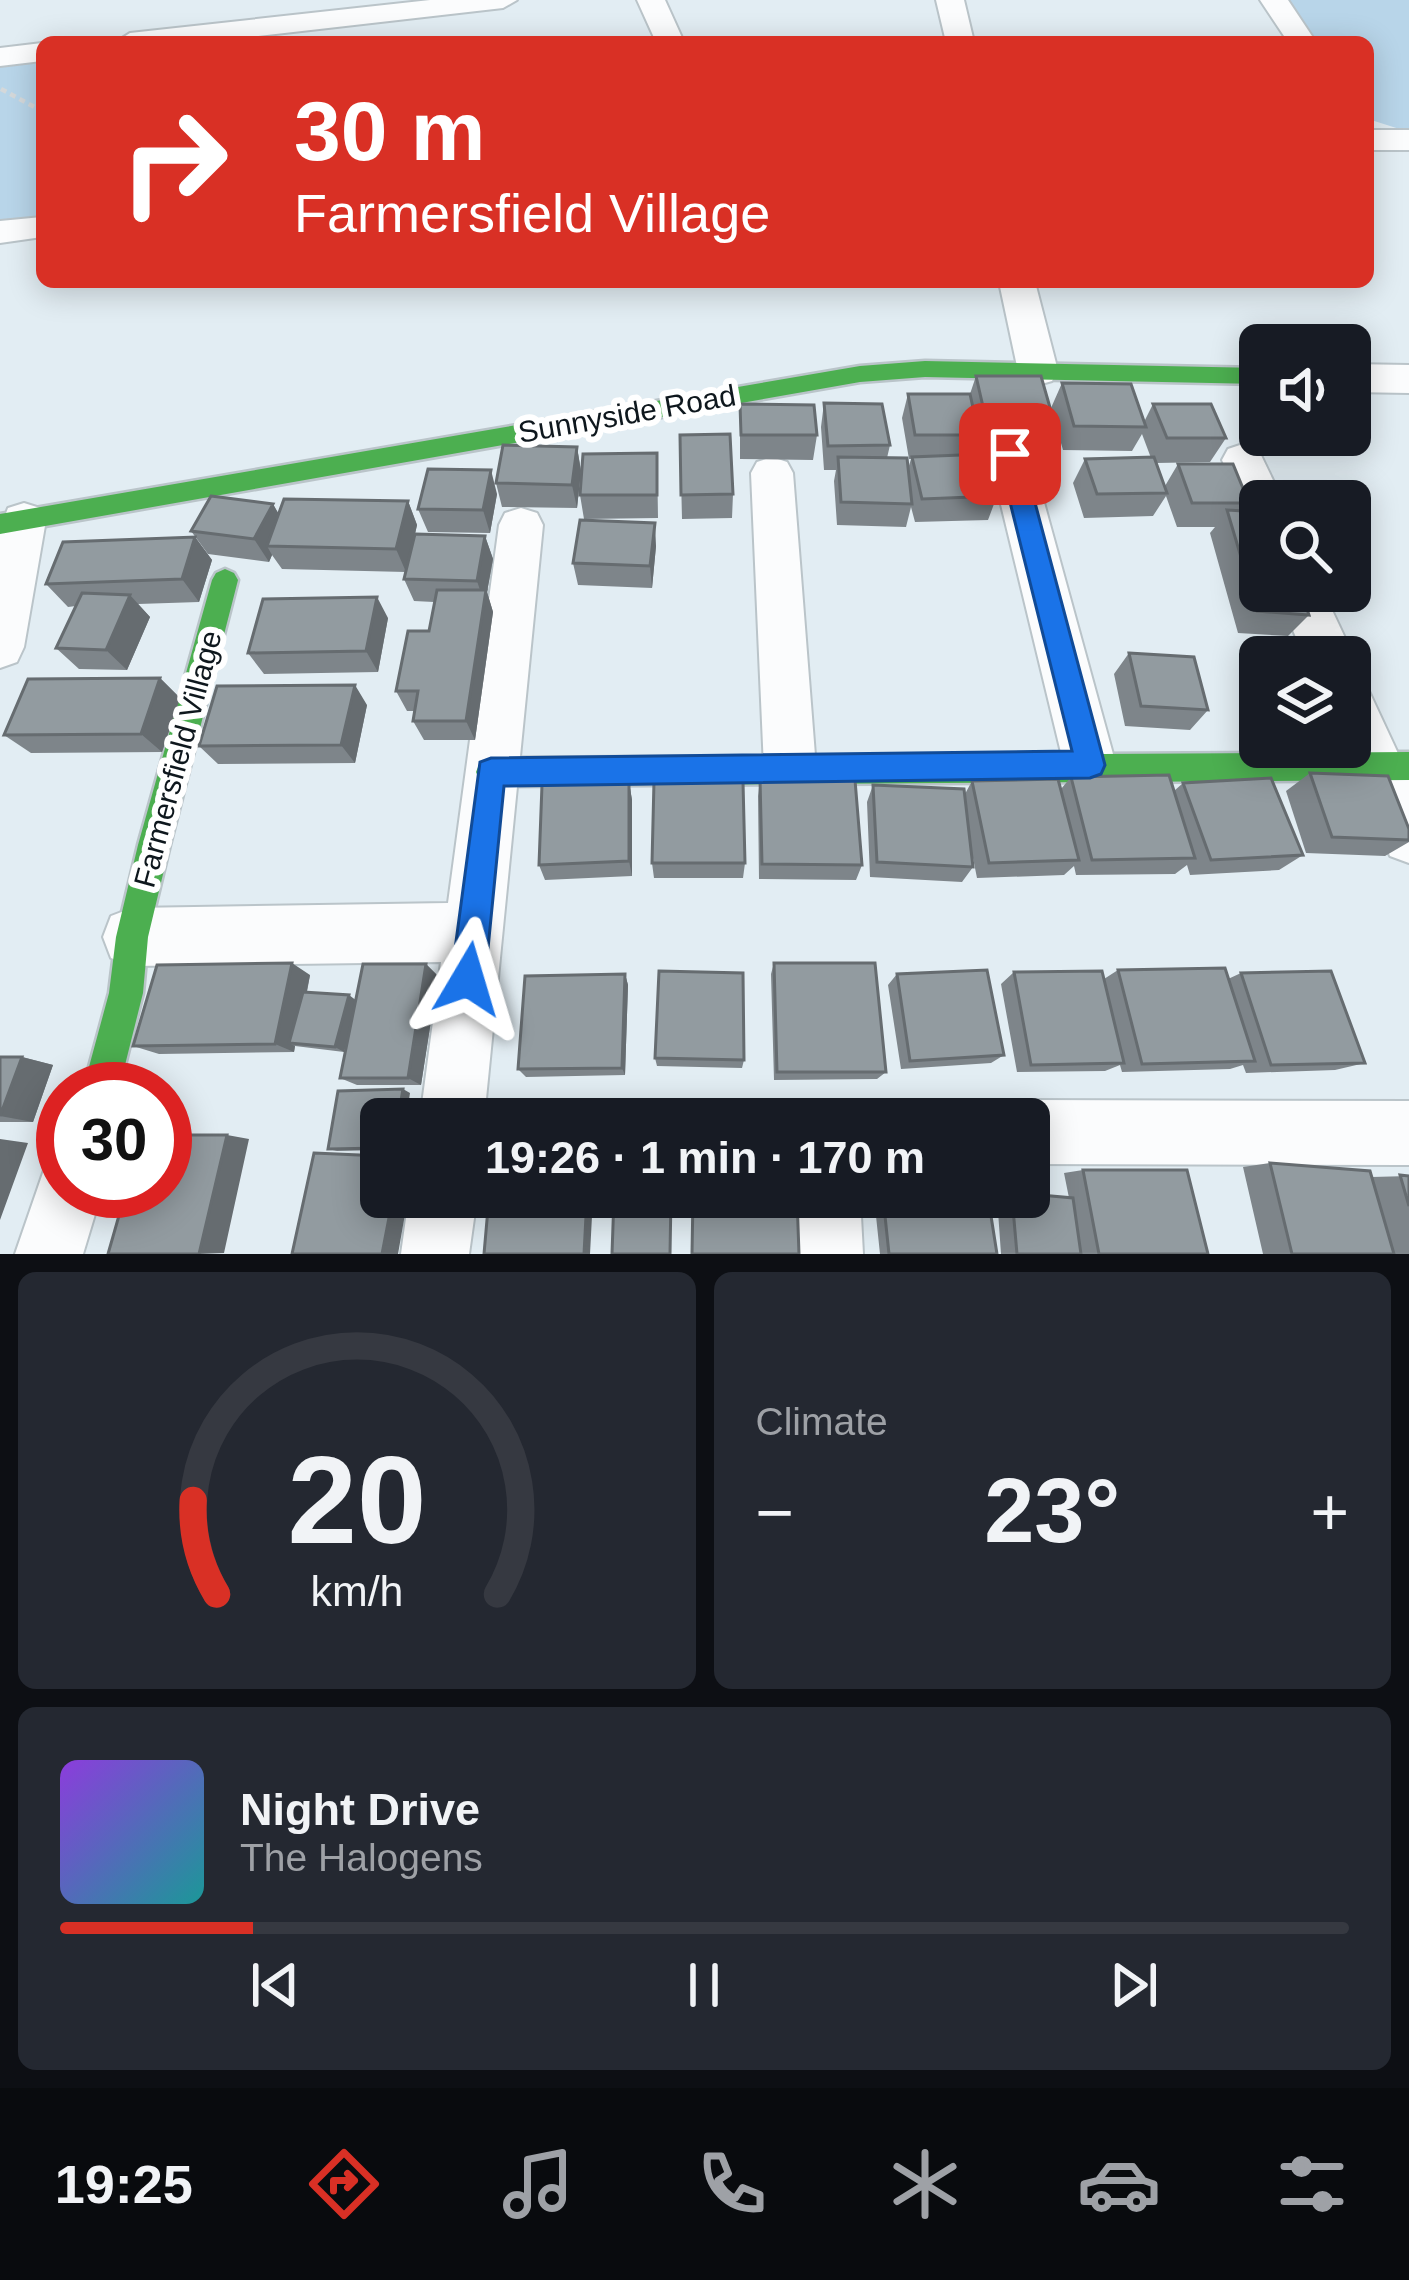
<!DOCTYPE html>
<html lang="en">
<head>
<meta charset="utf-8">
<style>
	:root { --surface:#171b24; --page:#242831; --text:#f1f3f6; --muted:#9ea1a6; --line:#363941; --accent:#d93025 }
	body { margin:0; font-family:Arial,sans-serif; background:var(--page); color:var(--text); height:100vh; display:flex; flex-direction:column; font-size:45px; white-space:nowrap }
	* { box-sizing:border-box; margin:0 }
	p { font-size:39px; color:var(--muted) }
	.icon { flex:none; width:66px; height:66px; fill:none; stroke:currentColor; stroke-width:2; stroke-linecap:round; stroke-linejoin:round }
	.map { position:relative; height:1254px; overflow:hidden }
	.drawer { display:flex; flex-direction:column; gap:18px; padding:18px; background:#0d0f14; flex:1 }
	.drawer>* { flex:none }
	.guide { position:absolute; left:36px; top:36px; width:1338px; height:252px; border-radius:18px; box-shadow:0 6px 30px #0003; background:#d93025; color:#fff; overflow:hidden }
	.buttons { position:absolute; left:1239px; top:324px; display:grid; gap:24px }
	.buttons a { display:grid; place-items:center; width:132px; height:132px; border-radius:18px; background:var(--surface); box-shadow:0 6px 30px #0003; font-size:60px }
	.speed { position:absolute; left:36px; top:1062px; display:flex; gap:24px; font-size:60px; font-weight:700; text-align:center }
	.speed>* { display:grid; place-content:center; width:156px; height:156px; border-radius:50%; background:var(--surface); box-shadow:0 6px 30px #0003; line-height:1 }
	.speed .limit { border:18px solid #d22; background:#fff; color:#111 }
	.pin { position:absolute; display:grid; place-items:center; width:102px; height:102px; color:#fff; margin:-51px; border-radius:24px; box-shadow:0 6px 18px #0006 }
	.me { position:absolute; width:132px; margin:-66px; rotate:7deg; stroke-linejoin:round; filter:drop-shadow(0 0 9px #0008) }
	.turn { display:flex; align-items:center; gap:42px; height:252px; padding:0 60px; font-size:54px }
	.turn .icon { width:156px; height:156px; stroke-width:2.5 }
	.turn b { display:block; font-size:84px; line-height:102px }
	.big { font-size:90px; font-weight:600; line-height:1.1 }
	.drawer .widget { flex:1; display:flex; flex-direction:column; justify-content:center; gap:18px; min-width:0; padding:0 42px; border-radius:18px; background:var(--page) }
	.drawer .dial { align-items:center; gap:0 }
	.dial svg { height:312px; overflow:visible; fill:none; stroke:var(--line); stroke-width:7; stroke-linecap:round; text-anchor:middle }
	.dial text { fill:var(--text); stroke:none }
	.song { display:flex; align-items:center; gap:36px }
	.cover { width:144px; height:144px; border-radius:18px; background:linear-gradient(135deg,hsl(270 70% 55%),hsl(180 70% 35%)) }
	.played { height:12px; border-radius:6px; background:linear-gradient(90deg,var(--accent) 15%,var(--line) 15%) }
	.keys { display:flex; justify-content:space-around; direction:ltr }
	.heat { display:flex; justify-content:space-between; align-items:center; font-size:66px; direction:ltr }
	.drawer .tiles { flex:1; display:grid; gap:18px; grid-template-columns:1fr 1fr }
	.widget:last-child { grid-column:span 2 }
	.trip { position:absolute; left:360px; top:1098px; width:690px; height:120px; border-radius:18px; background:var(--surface); box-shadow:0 6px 30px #0003; font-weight:600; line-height:120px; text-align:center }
	.tab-bar { display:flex; height:192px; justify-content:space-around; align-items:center; background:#090b0e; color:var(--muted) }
	.tab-bar .icon { width:84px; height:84px }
	.tab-bar .on { color:var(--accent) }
	.tab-bar b { font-size:54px; color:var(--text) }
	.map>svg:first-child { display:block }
</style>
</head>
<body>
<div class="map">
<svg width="1409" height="1254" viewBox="0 0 1409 1254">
	<rect width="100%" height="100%" fill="#e2edf3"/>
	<path fill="#b8d5e9" d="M1287,0H1409V132L1368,119V42H1315Z
		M42,58V217L0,222V63Z"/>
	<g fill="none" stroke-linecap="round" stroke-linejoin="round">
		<defs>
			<path id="street" d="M430,0H517L503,8L205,42H116L130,33Z
				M637,0H665L684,42H656Z
				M936,0H964L974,42H946Z
				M1260,0H1288L1316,42H1288Z
				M42,43V61L0,66V48Z
				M1368,130H1409V150H1368Z
				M42,217V237L0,243V221Z
				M999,282H1035L1058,371L1052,381L1038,385L1024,381L1018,371Z
				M1350,364L1409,365V393L1350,392Z
				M1010,439L1025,444L1031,455L1116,765L1109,782L1090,789L1071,782L1064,765L989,455L995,444Z
				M1243,444L1258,449L1283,501H1260V517L1246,513L1222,460L1228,449Z
				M772,457L787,462L793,473L816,768L809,785L790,792L771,785L764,768L751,473L757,462Z
				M24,503L40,508L46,520L24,647L17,662L0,668V529L8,508Z
				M521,508L537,513L543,525L484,1119H420L441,962L132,966L111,958L103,937L111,916L132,908L448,903L499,525L505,513Z
				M1277,591H1323L1354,657L1350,664V657H1304Z
				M1350,683L1368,689L1409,777V863L1390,856L1343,747H1350Z
				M1029,1100L1409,1101V1165L1029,1164V1119H1002L1006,1109Z
				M63,1160V1191H102L83,1254H15L45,1167Z
				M409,1197H477L469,1254H401Z
				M792,1197H860L863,1254H795Z"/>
			<path id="fast" d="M925,361L1260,368V384L925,377L860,382L0,534V514L860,366Z
				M225,569L234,573L238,580L170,845L148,937L143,993L119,1089H83L109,993L116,937L138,845L212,580L216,573Z
				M1409,752V780L491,786L480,782L476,772L480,762L491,758Z"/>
		</defs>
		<use href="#street" stroke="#bac4c9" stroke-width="4"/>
		<use href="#fast" stroke="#bac4c9" stroke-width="5"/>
		<path stroke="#d4d8da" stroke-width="4.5" stroke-dasharray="6 4.5" stroke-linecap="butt" d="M1,89L42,111"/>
		<use href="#street" fill="#fbfcfd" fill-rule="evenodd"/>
		<use href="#fast" fill="#4caf50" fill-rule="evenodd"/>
	</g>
	<path fill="#7e858a" d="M976,376L1051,411L1041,435L979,436L973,454L997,496L988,520L915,522L911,507L906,527L837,525L834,481L836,470H824L821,427L824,403L890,445L887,458L908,469L911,459H909L902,418L908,394H970Z
		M1062,383L1144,422L1153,404L1226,438L1210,462L1156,463L1165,486L1178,464L1249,503L1243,511L1309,615L1288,636L1238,633L1210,533L1215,527H1177L1166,496L1153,516L1084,518L1073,483L1085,459L1151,458L1142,434L1132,451L1063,450L1051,408Z
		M740,404L817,435L813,460L740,459Z
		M680,435L733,494L732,518L682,519Z
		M577,447L581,471L577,508L502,507L496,483Z
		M657,453L658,518L584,519L580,495Z
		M497,494L490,533L428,532L418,509Z
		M408,501L417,525L415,534L485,536L493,559L487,592L493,612L475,740H424L413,721L415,711H407L396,691L429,631L434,602L414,601L404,579L406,572L282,569L272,555L269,562L208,554L191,531L273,504L278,514Z
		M195,537L212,560L199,602L138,604L150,617L127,670L79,669L56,648L76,606L68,607L46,584Z
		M656,546L652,588L578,585L573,563Z
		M388,618L378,672L264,674L248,653Z
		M1262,644L1331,657H1260V725L1242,665Z
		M1129,653L1208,710L1190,730L1125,726L1114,674Z
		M160,678L180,698L162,752L31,753L4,735Z
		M367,705L355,763L218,764L199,746Z
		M1310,773L1409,829V842L1385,856L1306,853L1286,791Z
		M1071,777L1174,791L1183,783L1303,855L1279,870L1190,875L1187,865L1175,874L1076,875L1074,866L1064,875L977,878L969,838L973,867L962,882L870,877L867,802L873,785L965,794L972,781L1061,789Z
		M760,779L862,865L856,880L759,879L758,796Z
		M629,782L632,800V876L545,880L539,865Z
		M652,863H745L743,878H654Z
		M774,963L886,1072L877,1079L774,1080L771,974Z
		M426,964L438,976L421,1085H357L340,1078L350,1028L344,1052L295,1046L294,1052L159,1054L133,1046L310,975L307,992L356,1000Z
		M1118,970L1228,979L1241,973L1365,1063L1335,1070L1246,1073L1243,1065L1230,1069L1122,1072L1120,1065L1105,1071L1017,1072L1001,984L1014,972L1104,979Z
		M625,974L628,985L625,1075L526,1077L518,1069Z
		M897,974L1004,1055L991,1063L901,1069L888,985Z
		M0,1057H22L53,1065L33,1122H0Z
		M655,1058L744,1060L742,1068L657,1066Z
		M410,1093L381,1119V1150L337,1151L328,1149Z
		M1270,1163L1372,1177L1409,1176V1254H1263L1243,1167Z
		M1083,1170L1208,1254H1001L997,1197L1069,1198L1064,1173Z
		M874,1197H988L997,1254H880Z"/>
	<path fill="#666c70" d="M577,447L581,471L577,508L572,485Z
		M491,470L497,494L490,533L483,510Z
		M408,501L417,525L406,572L396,549Z
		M273,504L287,528L267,546L272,555L269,562L254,539Z
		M655,523L656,546L652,588L650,566Z
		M485,536L493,559L487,592L493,612L475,740L466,721L484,602L477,581Z
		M195,537L212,560L199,602L182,579Z
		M130,595L150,617L127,670L106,650Z
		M377,597L388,618L378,672L366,651Z
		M160,678L180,698L162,752L141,734Z
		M355,685L367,705L355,763L341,745Z
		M629,782L632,800V876L629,861Z
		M292,963L310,975L296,1044L289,1043L295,1046L294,1052L275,1044Z
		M426,964L438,976L421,1085L408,1078Z
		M625,974L628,985L625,1075L622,1068Z
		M349,995L357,1001L344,1052L335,1047Z
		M22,1057L53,1065L33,1122L0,1116Z
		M403,1089L410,1093L406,1119H398Z
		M227,1135L249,1139L224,1253L199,1254Z
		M0,1139L28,1143L0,1220Z
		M393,1197H408L398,1254H382Z
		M587,1197H593L590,1254H584Z"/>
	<path fill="#929ba0" stroke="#666c70" stroke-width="3" d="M976,376H1041L1051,411H984Z
		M1062,383L1131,384L1146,427L1074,426Z
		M908,394H970L979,435H915Z
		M824,403L882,404L890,445L828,446Z
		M740,404L814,405L817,435H741Z
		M1153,404H1211L1226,438H1167Z
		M730,434L733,494L681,495L680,435Z
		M503,445L577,447L572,485L496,483Z
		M657,453V495H580L583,454Z
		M985,454L997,496L922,499L912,457Z
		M838,457L907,458L912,504L841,502Z
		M1154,457L1167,493L1097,494L1085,459Z
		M1178,464H1233L1249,503H1192Z
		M428,469L491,470L483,510L418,509Z
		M211,496L273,504L254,539L191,531Z
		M284,499L408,501L396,549L267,546Z
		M1227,510L1260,512V591H1301L1309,615L1257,611Z
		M580,520L655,523L650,566L573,563Z
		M415,534L485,536L477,581L404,579Z
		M195,537L182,579L46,584L63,542Z
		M437,590H486L466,721H413L418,691H396L408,631H429Z
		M82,593L130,595L106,650L56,648Z
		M377,597L366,651L248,653L263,599Z
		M1262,644L1328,648L1331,657H1266Z
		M1129,653L1194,657L1208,710L1141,706Z
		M160,678L141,734L4,735L28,679Z
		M355,685L341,745L199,746L217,686Z
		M1310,773L1388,776L1409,829V840L1332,837Z
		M1169,775L1195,858L1092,860L1071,777Z
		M1271,778L1303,855L1211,860L1183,783Z
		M760,779L855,780L862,865L762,864Z
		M1058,779L1079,860L989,863L972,781Z
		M654,781L743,782L745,863H652Z
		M629,782V861L539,865L542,785Z
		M873,785L964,789L973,867L877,862Z
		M292,963L275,1044L133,1046L157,965Z
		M774,963H875L886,1072H777Z
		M363,964H426L408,1078H340Z
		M1225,968L1255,1061L1142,1064L1118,970Z
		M987,970L1004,1055L910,1061L897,974Z
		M659,971L743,973L744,1060L655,1058Z
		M1102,971L1124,1063L1031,1065L1014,972Z
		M1331,971L1365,1063L1271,1065L1241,973Z
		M625,974L622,1068L518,1069L525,976Z
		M303,992L349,995L335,1047L289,1043Z
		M0,1057H22L0,1116Z
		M403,1089L398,1119H381V1148L328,1149L338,1091Z
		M165,1135H227L199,1254H108L126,1191H165Z
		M314,1153L381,1156V1197H393L382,1254H292Z
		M1270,1163L1370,1171L1394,1254H1292Z
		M1083,1170H1187L1208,1254H1099Z
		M1400,1175L1409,1176V1206Z
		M1029,1194L1073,1198L1081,1254H1017L1012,1197H1029Z
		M489,1197H587L584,1254H484Z
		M614,1197H671L670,1254H612Z
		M693,1197H797L799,1254H692Z
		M883,1197H988L997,1254H889Z"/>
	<path fill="#1a73e8" stroke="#114b97" stroke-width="3" d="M1010,446L1022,454L1105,765L1101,774L1090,778L504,786L485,979L480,991L468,996L456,991L451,979L480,762L491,758L1072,751L998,454Z"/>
	<g text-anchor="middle" stroke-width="12" stroke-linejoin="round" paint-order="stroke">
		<g font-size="30" fill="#0e171d" stroke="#fff">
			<text transform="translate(627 414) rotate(-10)" y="10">Sunnyside Road</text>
			<text transform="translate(178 759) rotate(-75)" y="10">Farmersfield Village</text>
		</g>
	</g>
</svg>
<div class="buttons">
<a><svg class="icon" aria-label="sound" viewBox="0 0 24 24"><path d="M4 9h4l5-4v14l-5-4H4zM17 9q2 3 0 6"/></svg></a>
<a><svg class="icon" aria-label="search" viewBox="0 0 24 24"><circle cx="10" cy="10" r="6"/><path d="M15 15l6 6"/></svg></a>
<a><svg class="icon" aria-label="layers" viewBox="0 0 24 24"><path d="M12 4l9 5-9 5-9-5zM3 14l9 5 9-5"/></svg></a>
</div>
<div class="speed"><div class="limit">30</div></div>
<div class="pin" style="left:1010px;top:454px;background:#d93025"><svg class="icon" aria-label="arrive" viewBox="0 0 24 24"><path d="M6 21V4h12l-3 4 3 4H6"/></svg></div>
<svg class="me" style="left:468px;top:979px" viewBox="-20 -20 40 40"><path d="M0-17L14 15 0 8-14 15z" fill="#1a73e8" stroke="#fff" stroke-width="4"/></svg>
<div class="trip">19:26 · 1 min · 170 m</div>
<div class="guide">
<div class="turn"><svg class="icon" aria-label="right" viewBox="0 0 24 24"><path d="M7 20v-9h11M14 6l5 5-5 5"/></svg><div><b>30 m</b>Farmersfield Village</div></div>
</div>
</div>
<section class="drawer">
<div class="tiles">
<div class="widget dial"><svg viewBox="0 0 100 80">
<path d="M14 69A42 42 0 1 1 86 69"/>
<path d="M14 69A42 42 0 0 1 8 45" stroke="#d93025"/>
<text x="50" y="56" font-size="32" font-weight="700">20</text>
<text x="50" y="72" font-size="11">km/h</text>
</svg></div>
<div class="widget"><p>Climate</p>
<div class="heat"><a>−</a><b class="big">23°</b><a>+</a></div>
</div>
<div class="widget">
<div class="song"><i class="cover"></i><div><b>Night Drive</b><p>The Halogens</p></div></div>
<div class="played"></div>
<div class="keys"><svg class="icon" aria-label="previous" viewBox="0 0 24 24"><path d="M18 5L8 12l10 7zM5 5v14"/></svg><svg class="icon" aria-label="pause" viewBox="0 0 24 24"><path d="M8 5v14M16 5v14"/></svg><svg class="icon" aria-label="next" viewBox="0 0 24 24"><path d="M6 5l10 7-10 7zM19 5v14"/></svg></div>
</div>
</div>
</section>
<nav class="tab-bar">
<b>19:25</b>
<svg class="icon on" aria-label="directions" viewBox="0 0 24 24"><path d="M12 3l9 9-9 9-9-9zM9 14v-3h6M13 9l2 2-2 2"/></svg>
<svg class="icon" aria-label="music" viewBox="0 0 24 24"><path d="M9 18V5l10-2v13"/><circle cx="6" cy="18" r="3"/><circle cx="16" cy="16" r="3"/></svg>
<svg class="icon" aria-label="phone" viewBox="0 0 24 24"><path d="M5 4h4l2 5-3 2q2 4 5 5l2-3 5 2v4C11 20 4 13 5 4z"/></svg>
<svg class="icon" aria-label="climate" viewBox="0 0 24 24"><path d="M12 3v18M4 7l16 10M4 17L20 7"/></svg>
<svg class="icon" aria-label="car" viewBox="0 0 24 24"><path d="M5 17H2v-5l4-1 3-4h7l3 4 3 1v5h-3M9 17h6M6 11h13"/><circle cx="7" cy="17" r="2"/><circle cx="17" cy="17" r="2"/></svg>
<svg class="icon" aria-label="filters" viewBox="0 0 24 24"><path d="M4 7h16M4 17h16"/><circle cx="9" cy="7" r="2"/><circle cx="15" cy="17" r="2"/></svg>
</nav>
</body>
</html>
